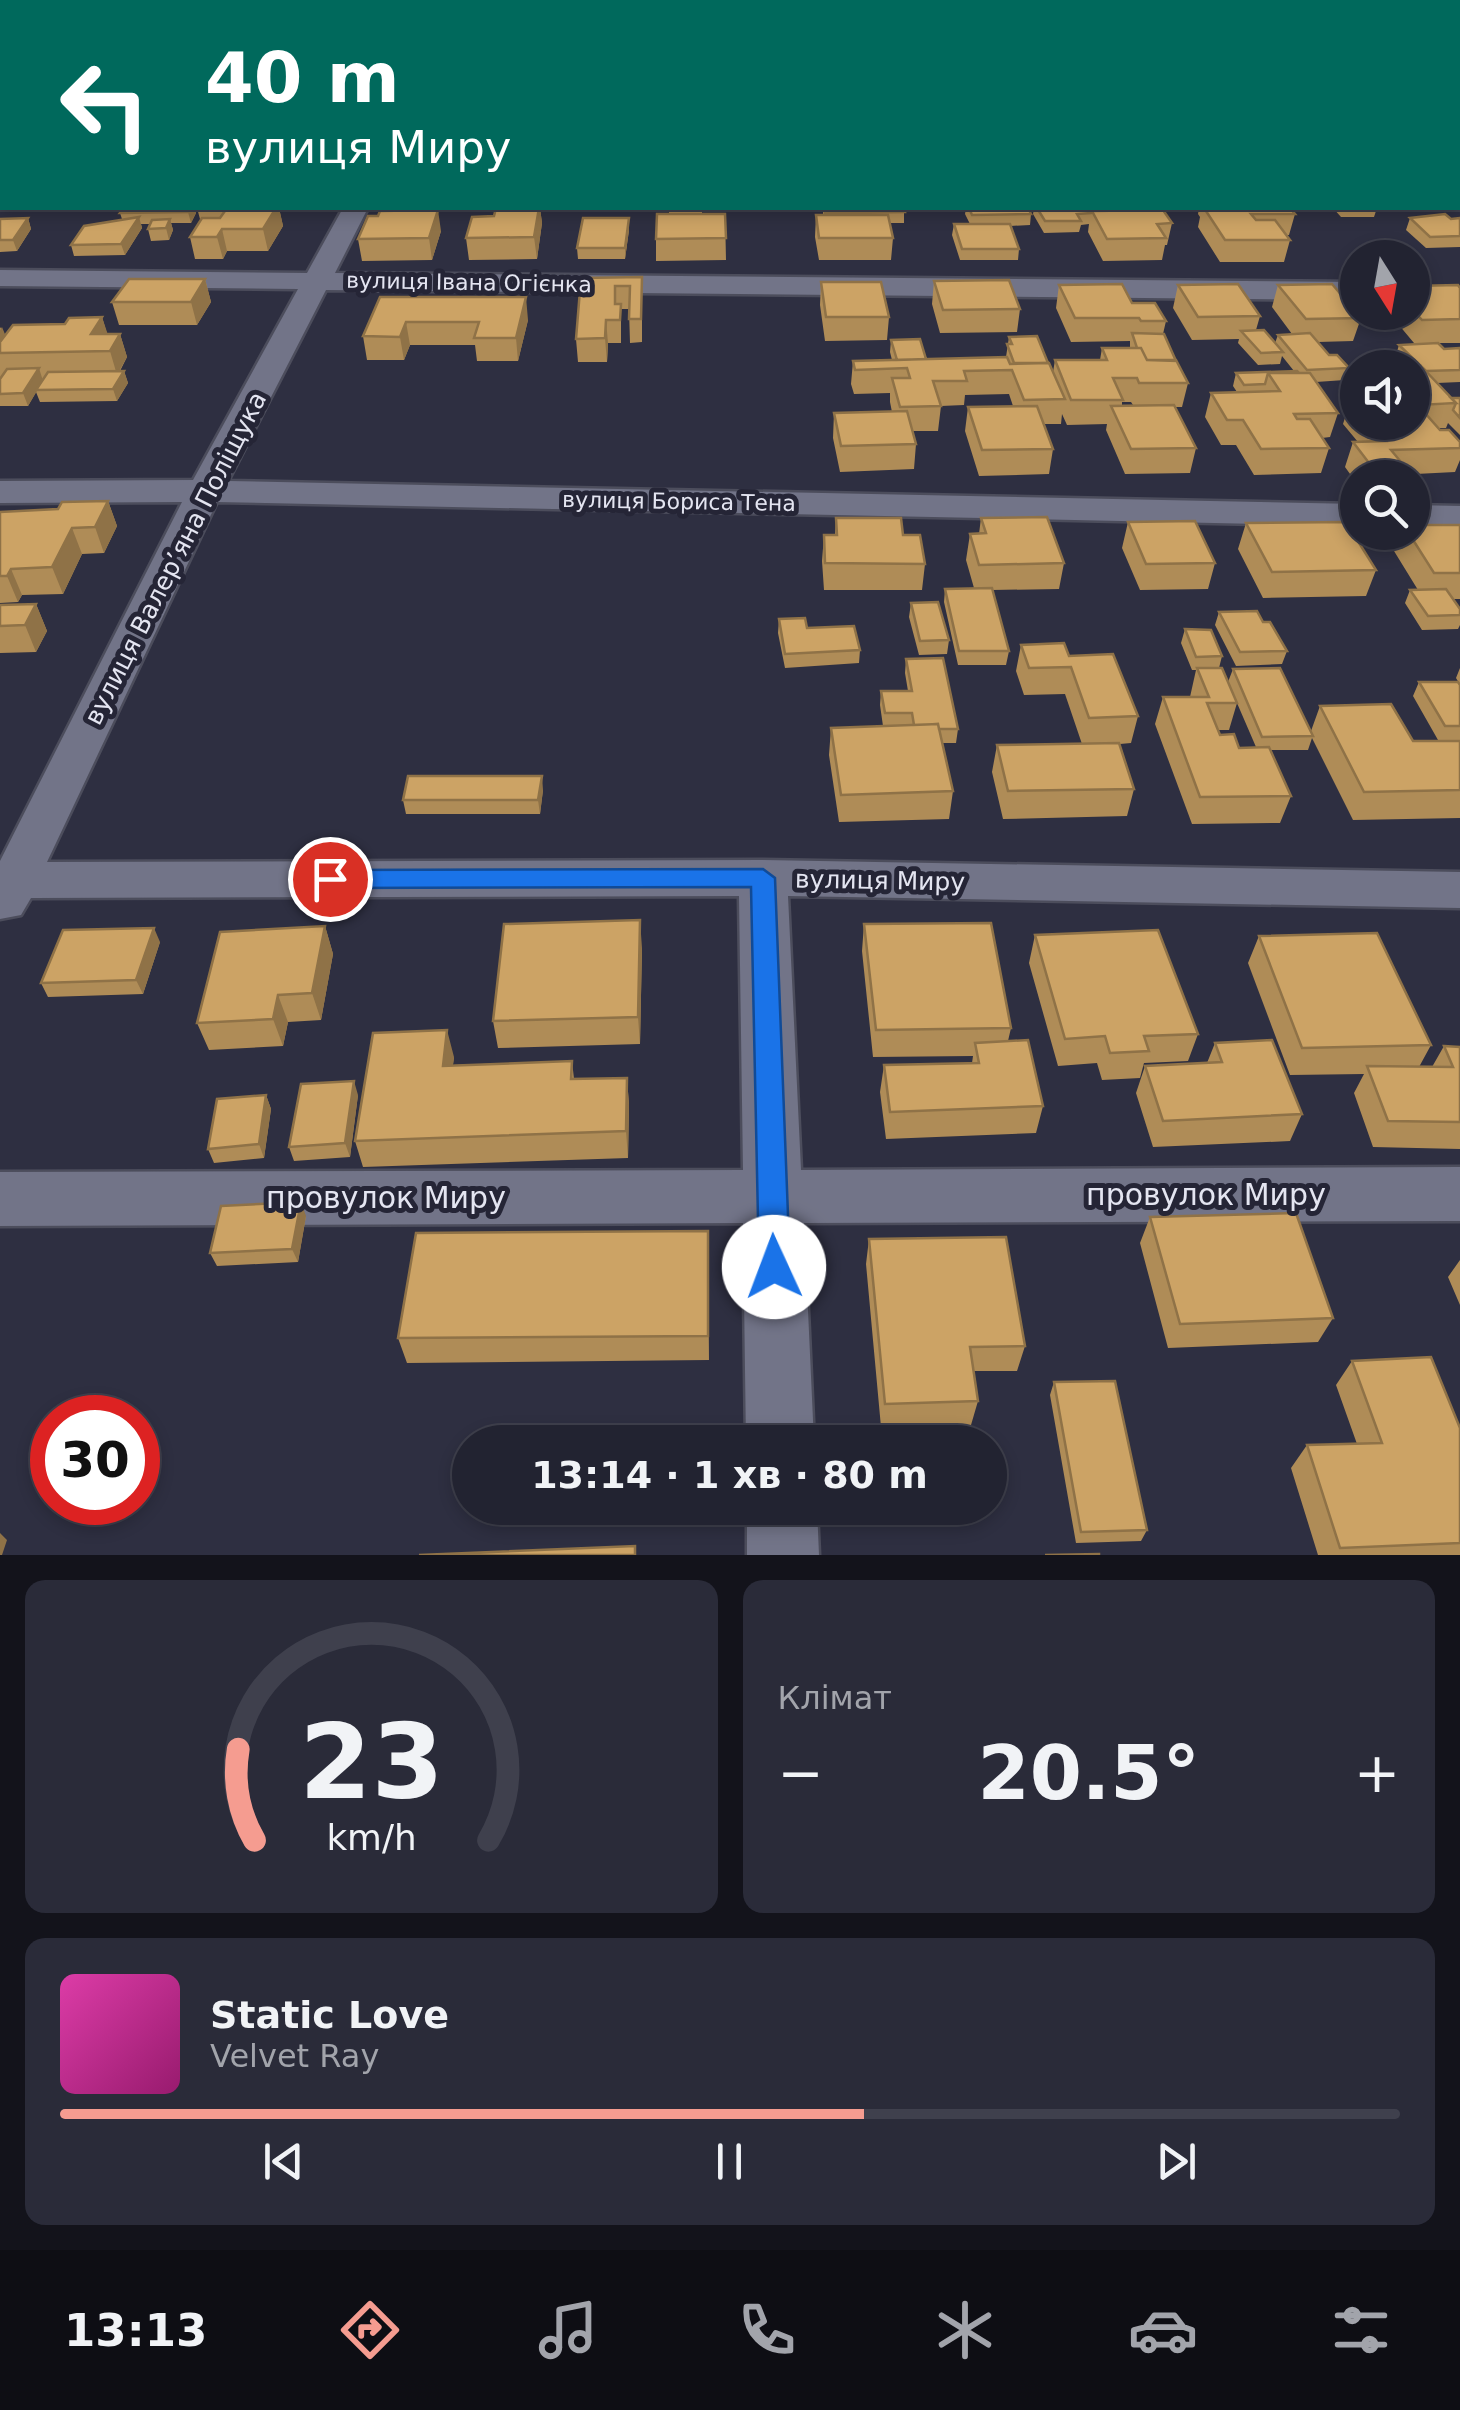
<!DOCTYPE html>
<html lang="uk">
<head>
<meta charset="utf-8">
<style>
	:root { --surface:#222331; --page:#2a2b39; --text:#f1f3f6; --muted:#a2a4ab; --line:#3f404d; --accent:#f59c90 }
	body { margin:0; font-family:"DejaVu Sans",sans-serif; background:var(--page); color:var(--text); height:100vh; display:flex; flex-direction:column; font-size:38px; white-space:nowrap }
	* { box-sizing:border-box; margin:0 }
	p { font-size:32px; color:var(--muted) }
	.icon { flex:none; width:55px; height:55px; fill:none; stroke:currentColor; stroke-width:2; stroke-linecap:round; stroke-linejoin:round }
	.map { position:relative; height:1555px; overflow:hidden }
	.sheet { display:flex; flex-direction:column; gap:25px; padding:25px; background:#13131b; flex:1 }
	.sheet>* { flex:none }
	.guide { position:absolute; left:0px; top:0px; width:1460px; height:210px; box-shadow:0 5px 15px #0003,0 0 0 2px var(--line); background:#00695c; color:#fff; overflow:hidden }
	.needle { width:65px; rotate:169deg }
	.buttons { position:absolute; left:1340px; top:240px; display:grid; gap:20px }
	.buttons a { display:grid; place-items:center; width:90px; height:90px; border-radius:50%; background:var(--surface); box-shadow:0 5px 15px #0003,0 0 0 2px var(--line); font-size:50px }
	.speed { position:absolute; left:30px; top:1395px; display:flex; gap:20px; font-size:50px; font-weight:700; text-align:center }
	.speed>* { display:grid; place-content:center; width:130px; height:130px; border-radius:50%; background:var(--surface); box-shadow:0 5px 15px #0003,0 0 0 2px var(--line); line-height:1 }
	.speed .limit { border:15px solid #d22; background:#fff; color:#111 }
	.pin { position:absolute; display:grid; place-items:center; width:85px; height:85px; color:#fff; margin:-42px; border:5px solid #fff; border-radius:50%; box-shadow:0 2px 10px #0007 }
	.me { position:absolute; width:110px; margin:-55px; rotate:358deg; stroke-linejoin:round; filter:drop-shadow(0 0 8px #0008) }
	.turn { display:flex; align-items:center; gap:35px; height:210px; padding:0 40px; font-size:45px }
	.turn .icon { width:130px; height:130px; stroke-width:2.5 }
	.turn b { display:block; font-size:70px; line-height:85px }
	.big { font-size:75px; font-weight:800; line-height:1.1 }
	.sheet .card { flex:1; display:flex; flex-direction:column; justify-content:center; gap:15px; min-width:0; padding:0 35px; border-radius:20px; background:var(--page) }
	.sheet .dial { align-items:center; gap:0 }
	.dial svg { height:260px; overflow:visible; fill:none; stroke:var(--line); stroke-width:7; stroke-linecap:round; text-anchor:middle }
	.dial text { fill:var(--text); stroke:none }
	.song { display:flex; align-items:center; gap:30px }
	.cover { width:120px; height:120px; border-radius:15px; background:linear-gradient(135deg,hsl(320 70% 55%),hsl(320 70% 35%)) }
	.played { height:10px; border-radius:5px; background:linear-gradient(90deg,var(--accent) 60%,var(--line) 60%) }
	.keys { display:flex; justify-content:space-around; direction:ltr }
	.heat { display:flex; justify-content:space-between; align-items:center; font-size:55px; direction:ltr }
	.sheet .tiles { flex:1; display:grid; gap:25px; grid-template-columns:1fr 1fr }
	.card:last-child { grid-column:span 2 }
	.trip { position:absolute; left:452px; top:1425px; width:555px; height:100px; border-radius:50px; background:var(--surface); box-shadow:0 5px 15px #0003,0 0 0 2px var(--line); font-weight:800; line-height:100px; text-align:center }
	.tab-bar { display:flex; height:160px; justify-content:space-around; align-items:center; background:#0e0e14; color:var(--muted) }
	.tab-bar .icon { width:70px; height:70px }
	.tab-bar .active { color:var(--accent) }
	.tab-bar b { font-size:45px; color:var(--text) }
	.map>svg:first-child { display:block }
</style>
</head>
<body>
<div class="map">
<svg width="1460" height="1555" viewBox="0 0 1460 1555">
	<rect width="100%" height="100%" fill="#2e2f41"/>
	<g fill="none" stroke-linecap="round" stroke-linejoin="round">
		<defs>
			<path id="minor" d="M266,0H350L265,2Z
				M576,0H594L595,2H577Z
				M0,7H2V19H0Z
				M0,82H2V94H0Z
				M1458,96H1460V110L1458,109Z
				M1458,139H1460V156L1458,155Z
				M343,208H368L335,273L1358,282V300L326,290L228,481L1358,504V526L217,502L47,862L763,860L1460,872V908L788,896L801,1170L1460,1167V1221L804,1223L814,1442H746L743,1223L0,1226V1172L743,1170L739,896L31,898L21,915L0,919V861L182,502L0,503V481L193,480L298,289L0,286V270L307,273Z
				M1412,505L1460,506V528L1412,527Z
				M747,1508H817L819,1555H747Z"/>
		</defs>
		<use href="#minor" stroke="#4c4d5c" stroke-width="5"/>
		<use href="#minor" fill="#727488" fill-rule="evenodd"/>
	</g>
	<path fill="#af8c57" fill-rule="evenodd" d="M77,0H106L105,2H78Z
		M506,0H539V2H506Z
		M608,0H711L713,2H609Z
		M1034,0H1141V2H1034Z
		M1339,0H1409L1395,1V2H1338Z
		M124,208H195L196,213L191,223H171L173,230L169,240L151,241L148,229L150,224H141L142,228L125,255L74,256L71,245L122,219L120,213Z
		M197,208H279L283,226L268,251H227L223,259H195L190,237L202,219H200Z
		M496,208H540L542,223L537,259L469,260L466,238L494,216Z
		M669,208H746H702V214H725L726,260L656,261V239L669,214Z
		M823,208H904V223H890L893,238L891,260H819L815,237L816,215H823Z
		M966,208H1028L1031,214L1030,225L1010,226L1019,249L1018,260H960L952,235L954,224H970L965,214Z
		M1034,208H1098L1100,211L1172,223L1167,245H1165L1162,260L1103,261L1088,232L1089,224L1081,225L1079,232L1044,233L1033,214Z
		M1199,208H1290L1295,214L1289,235H1286L1290,240L1284,262H1220L1198,227L1200,217L1198,214Z
		M1333,208H1377L1374,217H1341Z
		M28,218L31,229L17,251L0,252V219Z
		M629,218V230L625,259H578L577,248Z
		M1410,218H1460V247L1426,248L1406,230Z
		M441,231L432,260L362,261L358,239Z
		M642,277V342L630,343L629,309H621V343H608L607,362H578L576,339L581,278Z
		M205,279L211,302L197,325H119L112,302Z
		M934,281L1020,309L1017,332L940,333L932,304Z
		M821,282L889,317L887,340L825,341L820,305Z
		M1059,285L1132,303L1166,321L1163,334L1188,383L1182,407H1175L1196,448L1190,473L1125,474L1106,430L1107,424L1067,425L1062,414L1061,424H1044L1053,449L1049,474L979,476L965,431L968,407L1013,406L1009,394L965,395L964,405L941,406L938,431H913L916,444L914,469L840,472L833,438L834,413L892,412L890,402V393L854,394L851,384L853,361L892,360L890,352L891,340L926,359L1006,357L1009,337L1053,372L1055,360H1100L1102,348H1130V341L1071,342L1056,308ZM1122,402H1131L1133,405L1122,406Z
		M1178,285L1260,316L1256,330L1275,343L1278,335L1292,334L1272,307L1278,285L1361,318L1353,341L1318,342L1329,355L1349,368L1345,380L1316,382L1338,413L1330,437L1322,438L1329,448L1321,473L1254,475L1236,445H1221L1205,417L1211,393L1237,392L1233,386L1236,373L1294,371L1282,356L1280,364L1258,365L1238,343L1239,339L1192,340L1173,308Z
		M1412,286L1460,288V343H1438L1444,349L1460,348V382L1437,383L1451,398H1460V435L1448,423L1446,428H1438L1460,442V460L1455,472L1396,475L1395,478H1358V485L1345,467L1353,442H1358L1343,424L1351,399H1358V422H1412V368L1404,366L1395,358L1399,345L1437,343H1414L1388,312H1412Z
		M380,297L528,320L518,361H477L475,345H410L404,360H367L363,336Z
		M102,317L107,334H120L127,357L120,371H124L128,383L117,401L40,402L36,392L28,406H0V327L5,335Z
		M108,501L117,526L104,553L82,554L63,594L22,595L18,602L0,603V512L58,509Z
		M836,518L903,535L925,564L922,590H824L822,561L824,535H835Z
		M981,518L1064,563L1059,589L992,590L1009,651L1006,665H958L944,602L945,589L974,588L966,560L970,534H979Z
		M1128,522L1215,563L1208,589L1140,590L1122,548Z
		M1246,523L1376,570L1366,596L1263,598L1238,549Z
		M1460,525V599H1453L1460,609V625L1458,629L1422,630L1405,603L1410,590H1418L1394,551L1401,532H1412Z
		M911,603L949,640L947,654L919,655L909,617Z
		M36,604L47,631L36,652L0,653V605Z
		M1219,612L1263,622L1287,651L1282,664L1236,666L1215,625Z
		M779,619L860,650L859,663L785,668L778,633Z
		M1185,629L1222,656L1219,668L1228,682L1233,669L1311,731L1320,706L1413,741H1460V818L1353,820L1312,738L1308,750H1271L1291,796L1280,823L1192,824L1155,724L1163,697H1190L1196,670H1192L1181,643ZM1237,703L1256,747L1239,748L1220,735L1218,730H1229Z
		M1021,645L1069,656L1138,716L1131,743L1120,744L1134,789L1127,816L1003,819L992,772L997,745L1082,744L1065,694L1024,695L1016,671Z
		M906,659L958,729L956,743H942L953,791L949,819L839,822L829,755L831,728L883,726L880,705L881,691H908L905,673Z
		M1460,668V740H1438L1413,696L1419,682L1459,683L1456,678Z
		M543,790L540,814H406L403,800Z
		M864,924L1011,1028L1008,1041L1043,1106L1036,1133L886,1139L880,1092L884,1065L972,1063L973,1056L873,1057L862,951Z
		M325,926L333,954L321,1020L288,1022L283,1046L209,1050L197,1023Z
		M1035,935L1198,1034L1188,1061L1144,1063L1140,1078L1102,1080L1097,1063L1058,1066L1029,963Z
		M1259,936L1431,1045L1419,1067H1432L1444,1046L1460,1047V1149L1373,1147L1354,1093L1364,1074L1290,1075L1248,963Z
		M160,942L143,994L48,997L41,983Z
		M642,948L640,1044L498,1048L493,1021Z
		M1215,1043L1302,1114L1290,1141L1153,1147L1136,1093L1145,1066L1207,1063Z
		M454,1057L453,1065L572,1061L574,1079L627,1078L629,1105L628,1158L363,1167L355,1141Z
		M266,1095L271,1109L264,1158L214,1163L208,1149Z
		M358,1095L350,1157L294,1161L289,1147Z
		M306,1216L298,1262L217,1266L210,1253Z
		M1150,1217L1333,1318L1318,1342L1168,1348L1140,1243Z
		M708,1231L709,1360L407,1363L398,1338Z
		M869,1239L1025,1346L1017,1371H973L978,1401L971,1425L881,1427L866,1264Z
		M1460,1260V1305L1448,1277Z
		M1352,1361L1460,1428V1555H1318L1291,1468L1307,1445L1357,1444L1336,1385Z
		M1054,1382L1147,1530L1141,1541L1076,1543L1050,1395Z"/>
	<path fill="#8f7247" d="M17,0H65L64,2H18Z
		M1118,0H1141V2H1117Z
		M1365,0H1409L1395,1V2H1364Z
		M2,116V137H0V117Z
		M191,208H195L196,213L191,223L188,212Z
		M276,208H279L283,226L268,251L263,229Z
		M539,208H540L542,223L537,259L534,237Z
		M438,210L441,231L432,260L429,238Z
		M139,217L142,228L125,255L121,244Z
		M28,218L31,229L17,251L13,240Z
		M629,218V230L625,259V248Z
		M170,219L173,230L169,240L166,228Z
		M222,229L227,251L223,259L217,237Z
		M205,279L211,302L197,325L191,302Z
		M526,297L528,320L518,361L516,338Z
		M102,317L110,341L91,334Z
		M606,320L608,343L607,362L605,338Z
		M406,322L410,345L404,360L400,337Z
		M2,327L7,339L0,348V330Z
		M120,334L127,357L117,375L110,351Z
		M39,368L43,381L28,406L23,393Z
		M124,371L128,383L117,401L113,389Z
		M108,501L117,526L104,553L95,527Z
		M72,528L82,554L63,594L52,567Z
		M11,569L22,595L18,602L7,576Z
		M36,604L47,631L36,652L25,625Z
		M542,776L543,790L540,814L538,800Z
		M640,920L642,948L640,1044L638,1017Z
		M325,926L333,954L321,1020L312,993Z
		M154,928L160,942L143,994L136,980Z
		M278,995L288,1022L283,1046L273,1019Z
		M447,1030L454,1057L449,1093L443,1066Z
		M627,1078L629,1105L628,1158L626,1131Z
		M354,1081L358,1095L350,1157L345,1143Z
		M266,1095L271,1109L264,1158L259,1144Z
		M301,1202L306,1216L298,1262L292,1249Z
		M0,1533L7,1540L2,1555H0Z"/>
	<path fill="#cca365" stroke="#8f7247" stroke-width="2.5" d="M363,0H408V2H363Z
		M441,0H500V1L441,2Z
		M692,0H711L713,2H692Z
		M732,0H790L792,2H733Z
		M817,0H853L855,2H819Z
		M898,0H935L938,2H901Z
		M946,0H979V1L948,2Z
		M1022,0L1025,2H986Z
		M1035,0H1054L1057,2H1038Z
		M1058,0H1111L1094,1L1096,2H1062Z
		M1226,0H1263L1267,2H1230Z
		M1354,0H1370L1375,2H1357Z
		M0,15H2V27L0,28Z
		M1458,59H1460V77H1458Z
		M0,96H2V116L0,117Z
		M1458,168H1460V183H1458Z
		M124,208H191L188,212L120,213Z
		M227,208H276L263,229H222L217,237H190L202,218H220Z
		M496,208H539L534,237L466,238L472,217L494,216Z
		M824,208H904L905,212L825,213Z
		M969,208H1028L1031,214L972,215Z
		M1037,208H1098L1100,211H1092L1091,213L1077,214L1081,221H1045Z
		M1204,208H1290L1295,214H1251L1256,220H1275L1290,240H1225Z
		M438,210L429,238L358,239L368,216H378L380,211Z
		M1163,210L1172,223L1157,224L1166,238L1107,239L1092,211Z
		M657,214H725L726,238L656,239Z
		M1445,214L1451,219L1460,218V236L1430,237L1410,218Z
		M816,215H888L893,238H819Z
		M139,217L121,244L71,245L84,226Z
		M28,218L13,240H0V219Z
		M583,218H629L625,248H577Z
		M170,219L166,228L148,229L152,220Z
		M954,224H1010L1019,249H962Z
		M642,277L641,319H629L630,286H615V304H621L620,320H606L605,338L576,339L581,278Z
		M129,279H205L191,302H112Z
		M1009,280L1020,309L943,310L934,281Z
		M821,282H881L889,317H826Z
		M1122,284L1132,303H1155L1166,321H1141L1139,318H1075L1059,285Z
		M1238,284L1260,316L1198,317L1178,285Z
		M1332,284L1361,318L1306,319L1278,285Z
		M1458,285L1460,288V319L1422,320L1412,309V286Z
		M380,297H526L516,338H474L479,322H406L400,337L363,336Z
		M102,317L91,334H120L110,351L0,353V342L13,325L65,324L69,318Z
		M1264,330L1283,352L1261,353L1241,331Z
		M1132,333L1164,334L1176,361L1147,360L1141,348H1137Z
		M1310,333L1329,355H1337L1349,368L1307,370L1278,335Z
		M1037,336L1048,363H1014L1007,344H1012L1009,337Z
		M920,339L926,359L897,360L891,340Z
		M1438,343L1444,349L1460,348V370L1426,371L1399,345Z
		M1102,348H1141L1147,360H1176L1188,383H1139L1137,378H1113L1123,400H1071L1055,360H1107Z
		M1007,357L1010,364L1049,363L1065,399L1024,400L1012,370L964,371L967,381H933L941,406L900,407L892,378H910L907,368L855,370L853,361Z
		M1421,366L1456,403L1418,405L1440,430H1449L1460,442V448L1391,450L1401,462L1369,463L1353,442L1386,441L1370,422H1412V397H1414L1412,396V368L1387,367Z
		M39,368L23,393L0,394V379L7,369Z
		M124,371L113,389L36,390L48,372Z
		M1297,371L1299,373H1268L1265,384L1244,385L1236,373Z
		M1268,373H1310L1338,413L1294,414L1297,419H1310L1329,448L1261,449L1243,420H1227L1211,393L1280,391Z
		M1451,398H1460V418L1453,410L1456,403Z
		M1174,405L1196,448L1131,449L1111,406Z
		M1037,406L1053,449L982,450L968,407Z
		M907,411L916,444L841,446L834,413Z
		M108,501L95,527L72,528L52,567L11,569L7,576H0V512L58,509L62,502Z
		M1047,517L1064,563L979,565L970,534L986,533L981,518Z
		M836,518H901L903,535H920L925,564L825,563L824,535H837Z
		M1195,521L1215,563L1146,564L1128,522Z
		M1346,522L1376,570L1272,572L1246,523Z
		M1412,525H1460V573H1434L1408,532H1412Z
		M992,588L1009,651H959L945,589Z
		M1446,589L1460,609V615L1428,616L1410,590Z
		M938,602L949,640L920,641L911,603Z
		M36,604L25,625L0,626V605Z
		M1257,611L1263,622H1270L1287,651L1240,652L1219,612Z
		M805,618L807,628L854,626L860,650L785,654L779,619Z
		M1185,629L1211,630L1222,656L1196,657Z
		M1064,643L1069,656L1113,654L1138,716L1089,718L1071,667L1029,668L1021,645Z
		M943,658L958,729H939L938,724L914,725L912,713H885L881,691H912L906,659Z
		M1197,668H1222L1237,703H1207L1220,735L1234,734L1239,748L1269,747L1291,796L1200,797L1163,697H1209Z
		M1280,668L1313,736L1262,737L1233,669Z
		M1419,682H1458L1460,685V726H1445Z
		M1391,704L1413,741H1460V790L1364,792L1320,706Z
		M938,724L953,791L841,795L831,728Z
		M1119,743L1134,789L1008,791L997,745Z
		M408,776H542L538,800H403Z
		M640,920L638,1017L493,1021L504,924Z
		M991,923L1011,1028L876,1030L864,924Z
		M325,926L312,993L278,995L273,1019L197,1023L220,932Z
		M154,928L136,980L41,983L63,930Z
		M1158,930L1198,1034L1144,1036L1149,1051L1110,1053L1105,1036L1065,1039L1035,935Z
		M1377,933L1431,1045L1302,1048L1259,936Z
		M447,1030L443,1066L572,1061L571,1079L627,1078L626,1131L355,1141L373,1033Z
		M1028,1040L1043,1106L890,1112L884,1065L979,1063L975,1043Z
		M1272,1040L1302,1114L1163,1121L1145,1066L1222,1062L1215,1043Z
		M1444,1046L1460,1047V1122L1388,1121L1367,1066L1453,1067Z
		M354,1081L345,1143L289,1147L301,1084Z
		M266,1095L259,1144L208,1149L217,1099Z
		M301,1202L292,1249L210,1253L221,1206Z
		M1296,1213L1333,1318L1180,1324L1150,1217Z
		M708,1231V1336L398,1338L416,1233Z
		M1006,1237L1025,1346L970,1347L978,1401L885,1404L869,1239Z
		M1431,1357L1460,1428V1543L1340,1548L1307,1445L1382,1443L1352,1361Z
		M1115,1381L1147,1530L1081,1532L1054,1382Z
		M635,1546V1555H419Z
		M1099,1554V1555H1045Z"/>
	<path fill="#1a73e8" stroke="#114b97" stroke-width="2.5" d="M763,869L775,878L790,1267L786,1277L774,1281L763,1277L759,1267L751,887L330,888L321,885L317,879L321,873L330,870Z"/>
	<g text-anchor="middle" stroke-width="10" stroke-linejoin="round" paint-order="stroke">
		<g font-size="22" fill="#e4e5f1" stroke="#252536">
			<text transform="translate(469 282) rotate(1)" y="8">вулиця Івана Огієнка</text>
			<text transform="translate(679 501) rotate(1)" y="8">вулиця Бориса Тена</text>
		</g>
		<g font-size="25" fill="#e4e5f1" stroke="#252536">
			<text transform="translate(175 558) rotate(-63)" y="9">вулиця Валерʼяна Поліщука</text>
			<text transform="translate(880 880) rotate(1)" y="9">вулиця Миру</text>
		</g>
		<g font-size="30" fill="#e4e5f1" stroke="#252536">
			<text x="1206" y="1205">провулок Миру</text>
			<text x="386" y="1208">провулок Миру</text>
		</g>
	</g>
</svg>
<div class="buttons">
<a><svg class="needle" viewBox="-14 -14 28 28"><path d="M0-13l5 13h-10z" fill="#e53935"/><path d="M0 13l5-13h-10z" fill="#a2a4ab"/></svg></a>
<a><svg class="icon" aria-label="sound" viewBox="0 0 24 24"><path d="M4 9h4l5-4v14l-5-4H4zM17 9q2 3 0 6"/></svg></a>
<a><svg class="icon" aria-label="search" viewBox="0 0 24 24"><circle cx="10" cy="10" r="6"/><path d="M15 15l6 6"/></svg></a>
</div>
<div class="speed"><div class="limit">30</div></div>
<div class="pin" style="left:330px;top:879px;background:#d93025"><svg class="icon" aria-label="arrive" viewBox="0 0 24 24"><path d="M6 21V4h12l-3 4 3 4H6"/></svg></div>
<svg class="me" style="left:774px;top:1267px" viewBox="-20 -20 40 40"><circle r="19" fill="#fff"/><path d="M0-13L10 11 0 6-10 11z" fill="#1a73e8"/></svg>
<div class="trip">13:14 · 1 хв · 80 m</div>
<div class="guide">
<div class="turn"><svg class="icon" aria-label="left" viewBox="0 0 24 24"><path d="M17 20v-9H6M10 6l-5 5 5 5"/></svg><div><b>40 m</b>вулиця Миру</div></div>
</div>
</div>
<section class="sheet">
<div class="tiles">
<div class="card dial"><svg viewBox="0 0 100 80">
<path d="M14 69A42 42 0 1 1 86 69"/>
<path d="M14 69A42 42 0 0 1 9 41" stroke="#f59c90"/>
<text x="50" y="56" font-size="32" font-weight="700">23</text>
<text x="50" y="72" font-size="11">km/h</text>
</svg></div>
<div class="card"><p>Клімат</p>
<div class="heat"><a>−</a><b class="big">20.5°</b><a>+</a></div>
</div>
<div class="card">
<div class="song"><i class="cover"></i><div><b>Static Love</b><p>Velvet Ray</p></div></div>
<div class="played"></div>
<div class="keys"><svg class="icon" aria-label="previous" viewBox="0 0 24 24"><path d="M18 5L8 12l10 7zM5 5v14"/></svg><svg class="icon" aria-label="pause" viewBox="0 0 24 24"><path d="M8 5v14M16 5v14"/></svg><svg class="icon" aria-label="next" viewBox="0 0 24 24"><path d="M6 5l10 7-10 7zM19 5v14"/></svg></div>
</div>
</div>
</section>
<nav class="tab-bar">
<b>13:13</b>
<svg class="icon active" aria-label="directions" viewBox="0 0 24 24"><path d="M12 3l9 9-9 9-9-9zM9 14v-3h6M13 9l2 2-2 2"/></svg>
<svg class="icon" aria-label="music" viewBox="0 0 24 24"><path d="M9 18V5l10-2v13"/><circle cx="6" cy="18" r="3"/><circle cx="16" cy="16" r="3"/></svg>
<svg class="icon" aria-label="phone" viewBox="0 0 24 24"><path d="M5 4h4l2 5-3 2q2 4 5 5l2-3 5 2v4C11 20 4 13 5 4z"/></svg>
<svg class="icon" aria-label="climate" viewBox="0 0 24 24"><path d="M12 3v18M4 7l16 10M4 17L20 7"/></svg>
<svg class="icon" aria-label="car" viewBox="0 0 24 24"><path d="M5 17H2v-5l4-1 3-4h7l3 4 3 1v5h-3M9 17h6M6 11h13"/><circle cx="7" cy="17" r="2"/><circle cx="17" cy="17" r="2"/></svg>
<svg class="icon" aria-label="filters" viewBox="0 0 24 24"><path d="M4 7h16M4 17h16"/><circle cx="9" cy="7" r="2"/><circle cx="15" cy="17" r="2"/></svg>
</nav>
</body>
</html>
